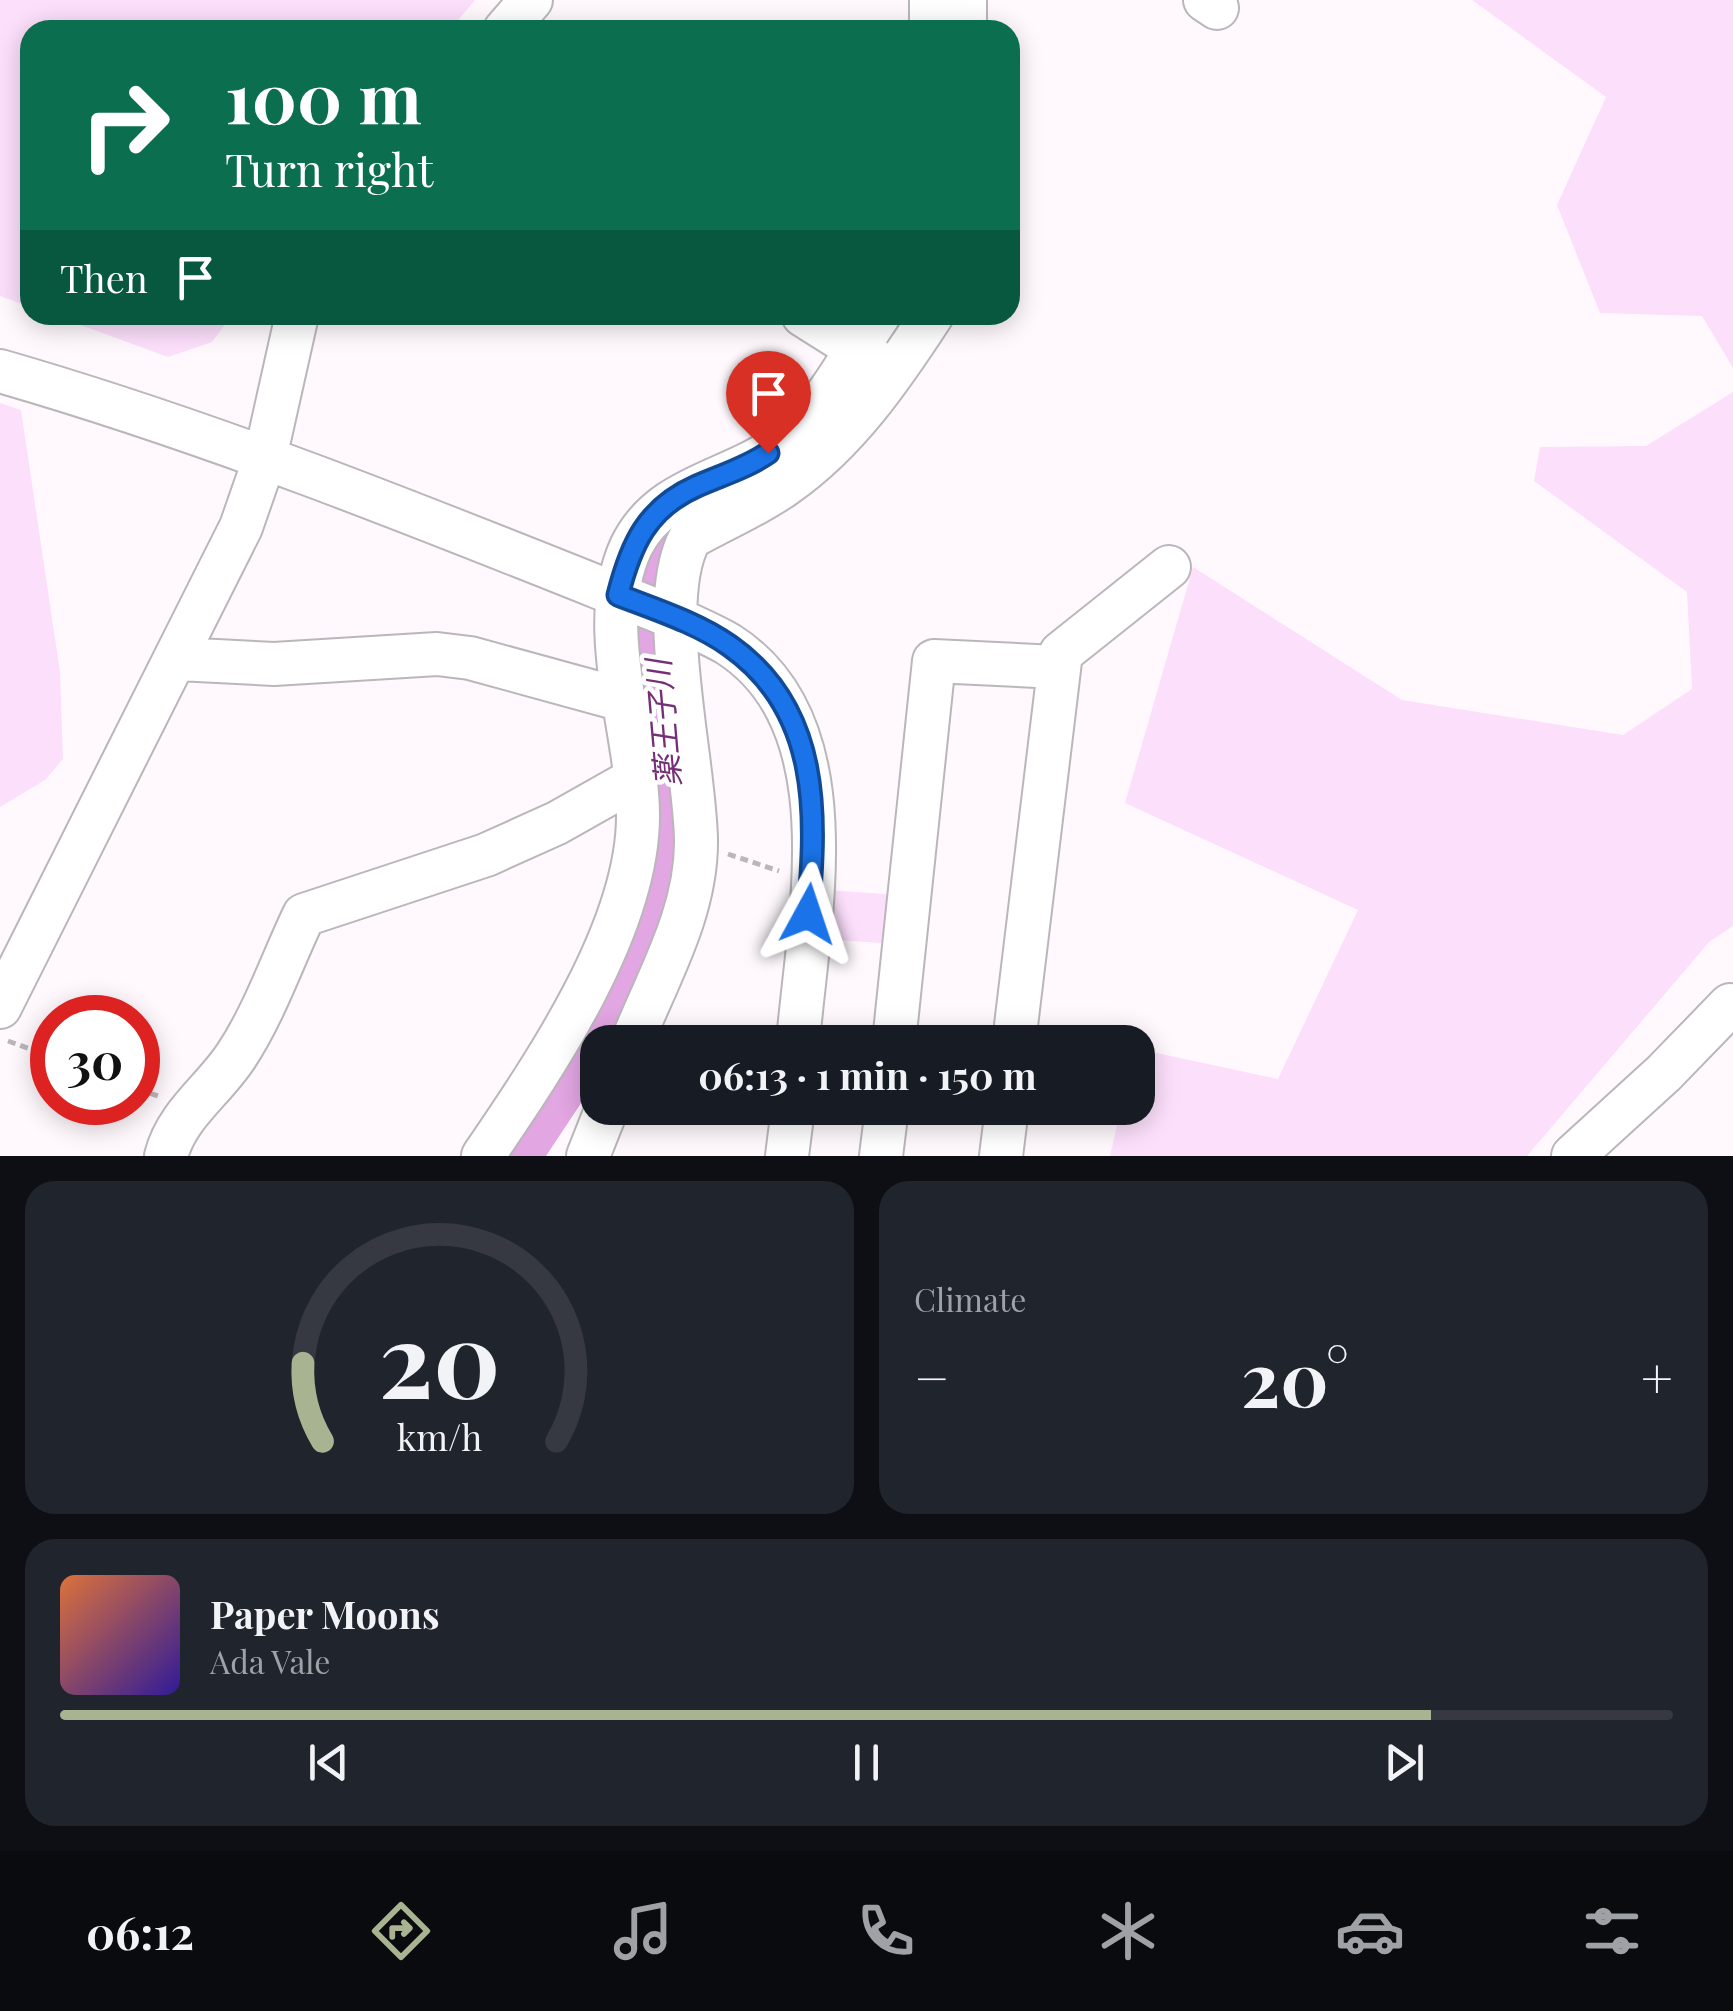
<!DOCTYPE html>
<html lang="en">
<head>
<meta charset="utf-8">
<style>
	:root { --surface:#171b24; --page:#20242c; --text:#f1f3f6; --muted:#9ea1a6; --line:#363941; --accent:#a8b491 }
	body { margin:0; font-family:"Playfair Display","Noto Sans JP",serif; background:var(--page); color:var(--text); height:100vh; display:flex; flex-direction:column; font-size:38px; white-space:nowrap }
	* { box-sizing:border-box; margin:0 }
	p { font-size:32px; color:var(--muted) }
	.icon { flex:none; width:55px; height:55px; fill:none; stroke:currentColor; stroke-width:2; stroke-linecap:round; stroke-linejoin:round }
	.map { position:relative; height:1156px; overflow:hidden }
	.side { display:flex; flex-direction:column; gap:25px; padding:25px; background:#0d0f14; flex:1 }
	.side>* { flex:none }
	.top-card { position:absolute; left:20px; top:20px; width:1000px; height:305px; border-radius:30px; box-shadow:0 5px 25px #0003; background:#0b6e4f; color:#fff; overflow:hidden }
	.speed { position:absolute; left:30px; top:995px; display:flex; gap:20px; font-size:50px; font-weight:700; text-align:center }
	.speed>* { display:grid; place-content:center; width:130px; height:130px; border-radius:50%; background:var(--surface); box-shadow:0 5px 25px #0003; line-height:1 }
	.speed .limit { border:15px solid #d22; background:#fff; color:#111 }
	.pin { position:absolute; display:grid; place-items:center; width:85px; height:85px; color:#fff; margin:-102px -42px; border-radius:50% 50% 50% 0; rotate:-45deg; box-shadow:0 0 10px #0007 }
	.pin .icon { rotate:45deg }
	.me { position:absolute; width:110px; margin:-55px; rotate:5deg; stroke-linejoin:round; filter:drop-shadow(0 0 8px #0008) }
	.turn { display:flex; align-items:center; gap:35px; height:210px; padding:0 40px; font-size:45px }
	.turn .icon { width:130px; height:130px; stroke-width:2.5 }
	.turn b { display:block; font-size:70px; line-height:85px }
	.then { display:flex; align-items:center; height:95px; padding:0 40px; background:#0003; gap:20px; font-size:38px }
	.big { font-size:75px; font-weight:700; line-height:1.1 }
	.side .widget { flex:1; display:flex; flex-direction:column; justify-content:center; gap:15px; min-width:0; padding:0 35px; border-radius:30px; background:var(--page) }
	.side .dial { align-items:center; gap:0 }
	.dial svg { height:260px; overflow:visible; fill:none; stroke:var(--line); stroke-width:7; stroke-linecap:round; text-anchor:middle }
	.dial text { fill:var(--text); stroke:none }
	.song { display:flex; align-items:center; gap:30px }
	.cover { width:120px; height:120px; border-radius:15px; background:linear-gradient(135deg,hsl(20 70% 55%),hsl(250 70% 35%)) }
	.played { height:10px; border-radius:5px; background:linear-gradient(90deg,var(--accent) 85%,var(--line) 85%) }
	.keys { display:flex; justify-content:space-around; direction:ltr }
	.heat { display:flex; justify-content:space-between; align-items:center; font-size:55px; direction:ltr }
	.side .tiles { flex:1; display:grid; gap:25px; grid-template-columns:1fr 1fr }
	.widget:last-child { grid-column:span 2 }
	.trip { position:absolute; left:580px; top:1025px; width:575px; height:100px; border-radius:30px; background:var(--surface); box-shadow:0 5px 25px #0003; font-weight:700; line-height:100px; text-align:center }
	.tabs { display:flex; height:160px; justify-content:space-around; align-items:center; background:#090b0e; color:var(--muted) }
	.tabs .icon { width:70px; height:70px }
	.tabs .selected { color:var(--accent) }
	.tabs b { font-size:45px; color:var(--text) }
	.map>svg:first-child { display:block }
</style>
</head>
<body>
<div class="map">
<svg width="1733" height="1156" viewBox="0 0 1733 1156">
	<rect width="100%" height="100%" fill="#fff9fe"/>
	<path fill="#fcdffb" d="M0,0H475L450,30H30V307L0,296Z
		M1472,0H1733V368L1702,316L1600,313L1557,205L1606,97Z
		M53,315H232L212,342L168,357Z
		M1733,392V926L1709,942L1527,1156H1110L1121,1108H1138V1049L1278,1079L1358,910L1125,803L1193,567L1402,700L1623,735L1692,689L1687,592L1534,481L1540,447L1646,446Z
		M0,403L21,410L60,672L63,759L45,780L0,807Z
		M827,890L899,895L895,944L823,939Z"/>
	<path fill="#e2a6e2" d="M890,315H919C876,385 829,451 756,492C729,507 681,516 667,547C664,555 665,569 664,578C652,668 693,759 686,850C680,918 650,984 618,1042H598L597,1079L546,1156H496C551,1062 627,971 646,860C663,763 602,631 639,544C661,492 730,491 771,461C820,424 858,367 890,315Z"/>
	<g fill="none" stroke-linecap="round" stroke-linejoin="round">
		<defs>
			<path id="minor" d="M965,0V30
				M1205,0L1217,8
				M505,30L531,0
				M931,30V0
				M803,315L879,363
				M0,371C229,437 452,529 673,617C691,626 711,634 728,644C853,724 808,919 798,1042
				M178,659L274,664L437,654L470,658L623,700
				M0,1007L241,527L265,458L297,315
				M632,1042C658,977 697,912 696,840C695,761 654,603 690,538C721,520 756,506 785,485C847,442 891,378 932,315
				M894,1042L934,661L1057,667
				M1014,1042L1061,653L1169,567
				M166,1156C177,1114 213,1091 236,1056C264,1014 282,961 304,915L486,855L557,823L635,779
				M483,1156C545,1065 638,929 638,816C638,732 594,627 631,547C661,484 734,482 784,442C824,410 850,357 879,315
				M588,1156L607,1108
				M787,1156L793,1108
				M881,1156L887,1108
				M1001,1156L1007,1108
				M1573,1156L1664,1073L1730,1005"/>
		</defs>
		<use href="#minor" stroke="#bbb6bb" stroke-width="46"/>
		<path stroke="#bbb6ba" stroke-width="5" stroke-dasharray="8 5" stroke-linecap="butt" d="M728,854L779,871
			M8,1041L52,1057
			M138,1089L158,1096"/>
		<use href="#minor" stroke="#fff" stroke-width="42"/>
	</g>
	<g fill="none" stroke-linecap="round" stroke-linejoin="round">
		<defs>
			<path id="route" d="M768,453C746,468 722,475 697,486C647,508 631,544 618,595C654,609 698,623 730,646C821,710 817,815 808,914"/>
		</defs>
		<use href="#route" stroke="#114b97" stroke-width="25"/>
		<use href="#route" stroke="#1a73e8" stroke-width="18"/>
	</g>
	<g text-anchor="middle" stroke-width="9" stroke-linejoin="round" paint-order="stroke">
		<g font-size="32" font-style="italic" fill="#752f76" stroke="#fff">
			<text transform="translate(664 723) rotate(-95)" y="11">薬王子川</text>
		</g>
	</g>
</svg>
<div class="speed"><div class="limit">30</div></div>
<div class="pin" style="left:768px;top:453px;background:#d93025"><svg class="icon" aria-label="arrive" viewBox="0 0 24 24"><path d="M6 21V4h12l-3 4 3 4H6"/></svg></div>
<svg class="me" style="left:808px;top:914px" viewBox="-20 -20 40 40"><path d="M0-17L14 15 0 8-14 15z" fill="#1a73e8" stroke="#fff" stroke-width="4"/></svg>
<div class="trip">06:13 · 1 min · 150 m</div>
<div class="top-card">
<div class="turn"><svg class="icon" aria-label="right" viewBox="0 0 24 24"><path d="M7 20v-9h11M14 6l5 5-5 5"/></svg><div><b>100 m</b>Turn right</div></div>
<div class="then">Then<svg class="icon" aria-label="arrive" viewBox="0 0 24 24"><path d="M6 21V4h12l-3 4 3 4H6"/></svg></div>
</div>
</div>
<section class="side">
<div class="tiles">
<div class="widget dial"><svg viewBox="0 0 100 80">
<path d="M14 69A42 42 0 1 1 86 69"/>
<path d="M14 69A42 42 0 0 1 8 45" stroke="#a8b491"/>
<text x="50" y="56" font-size="32" font-weight="700">20</text>
<text x="50" y="72" font-size="11">km/h</text>
</svg></div>
<div class="widget"><p>Climate</p>
<div class="heat"><a>−</a><b class="big">20°</b><a>+</a></div>
</div>
<div class="widget">
<div class="song"><i class="cover"></i><div><b>Paper Moons</b><p>Ada Vale</p></div></div>
<div class="played"></div>
<div class="keys"><svg class="icon" aria-label="previous" viewBox="0 0 24 24"><path d="M18 5L8 12l10 7zM5 5v14"/></svg><svg class="icon" aria-label="pause" viewBox="0 0 24 24"><path d="M8 5v14M16 5v14"/></svg><svg class="icon" aria-label="next" viewBox="0 0 24 24"><path d="M6 5l10 7-10 7zM19 5v14"/></svg></div>
</div>
</div>
</section>
<nav class="tabs">
<b>06:12</b>
<svg class="icon selected" aria-label="directions" viewBox="0 0 24 24"><path d="M12 3l9 9-9 9-9-9zM9 14v-3h6M13 9l2 2-2 2"/></svg>
<svg class="icon" aria-label="music" viewBox="0 0 24 24"><path d="M9 18V5l10-2v13"/><circle cx="6" cy="18" r="3"/><circle cx="16" cy="16" r="3"/></svg>
<svg class="icon" aria-label="phone" viewBox="0 0 24 24"><path d="M5 4h4l2 5-3 2q2 4 5 5l2-3 5 2v4C11 20 4 13 5 4z"/></svg>
<svg class="icon" aria-label="climate" viewBox="0 0 24 24"><path d="M12 3v18M4 7l16 10M4 17L20 7"/></svg>
<svg class="icon" aria-label="car" viewBox="0 0 24 24"><path d="M5 17H2v-5l4-1 3-4h7l3 4 3 1v5h-3M9 17h6M6 11h13"/><circle cx="7" cy="17" r="2"/><circle cx="17" cy="17" r="2"/></svg>
<svg class="icon" aria-label="filters" viewBox="0 0 24 24"><path d="M4 7h16M4 17h16"/><circle cx="9" cy="7" r="2"/><circle cx="15" cy="17" r="2"/></svg>
</nav>
</body>
</html>
